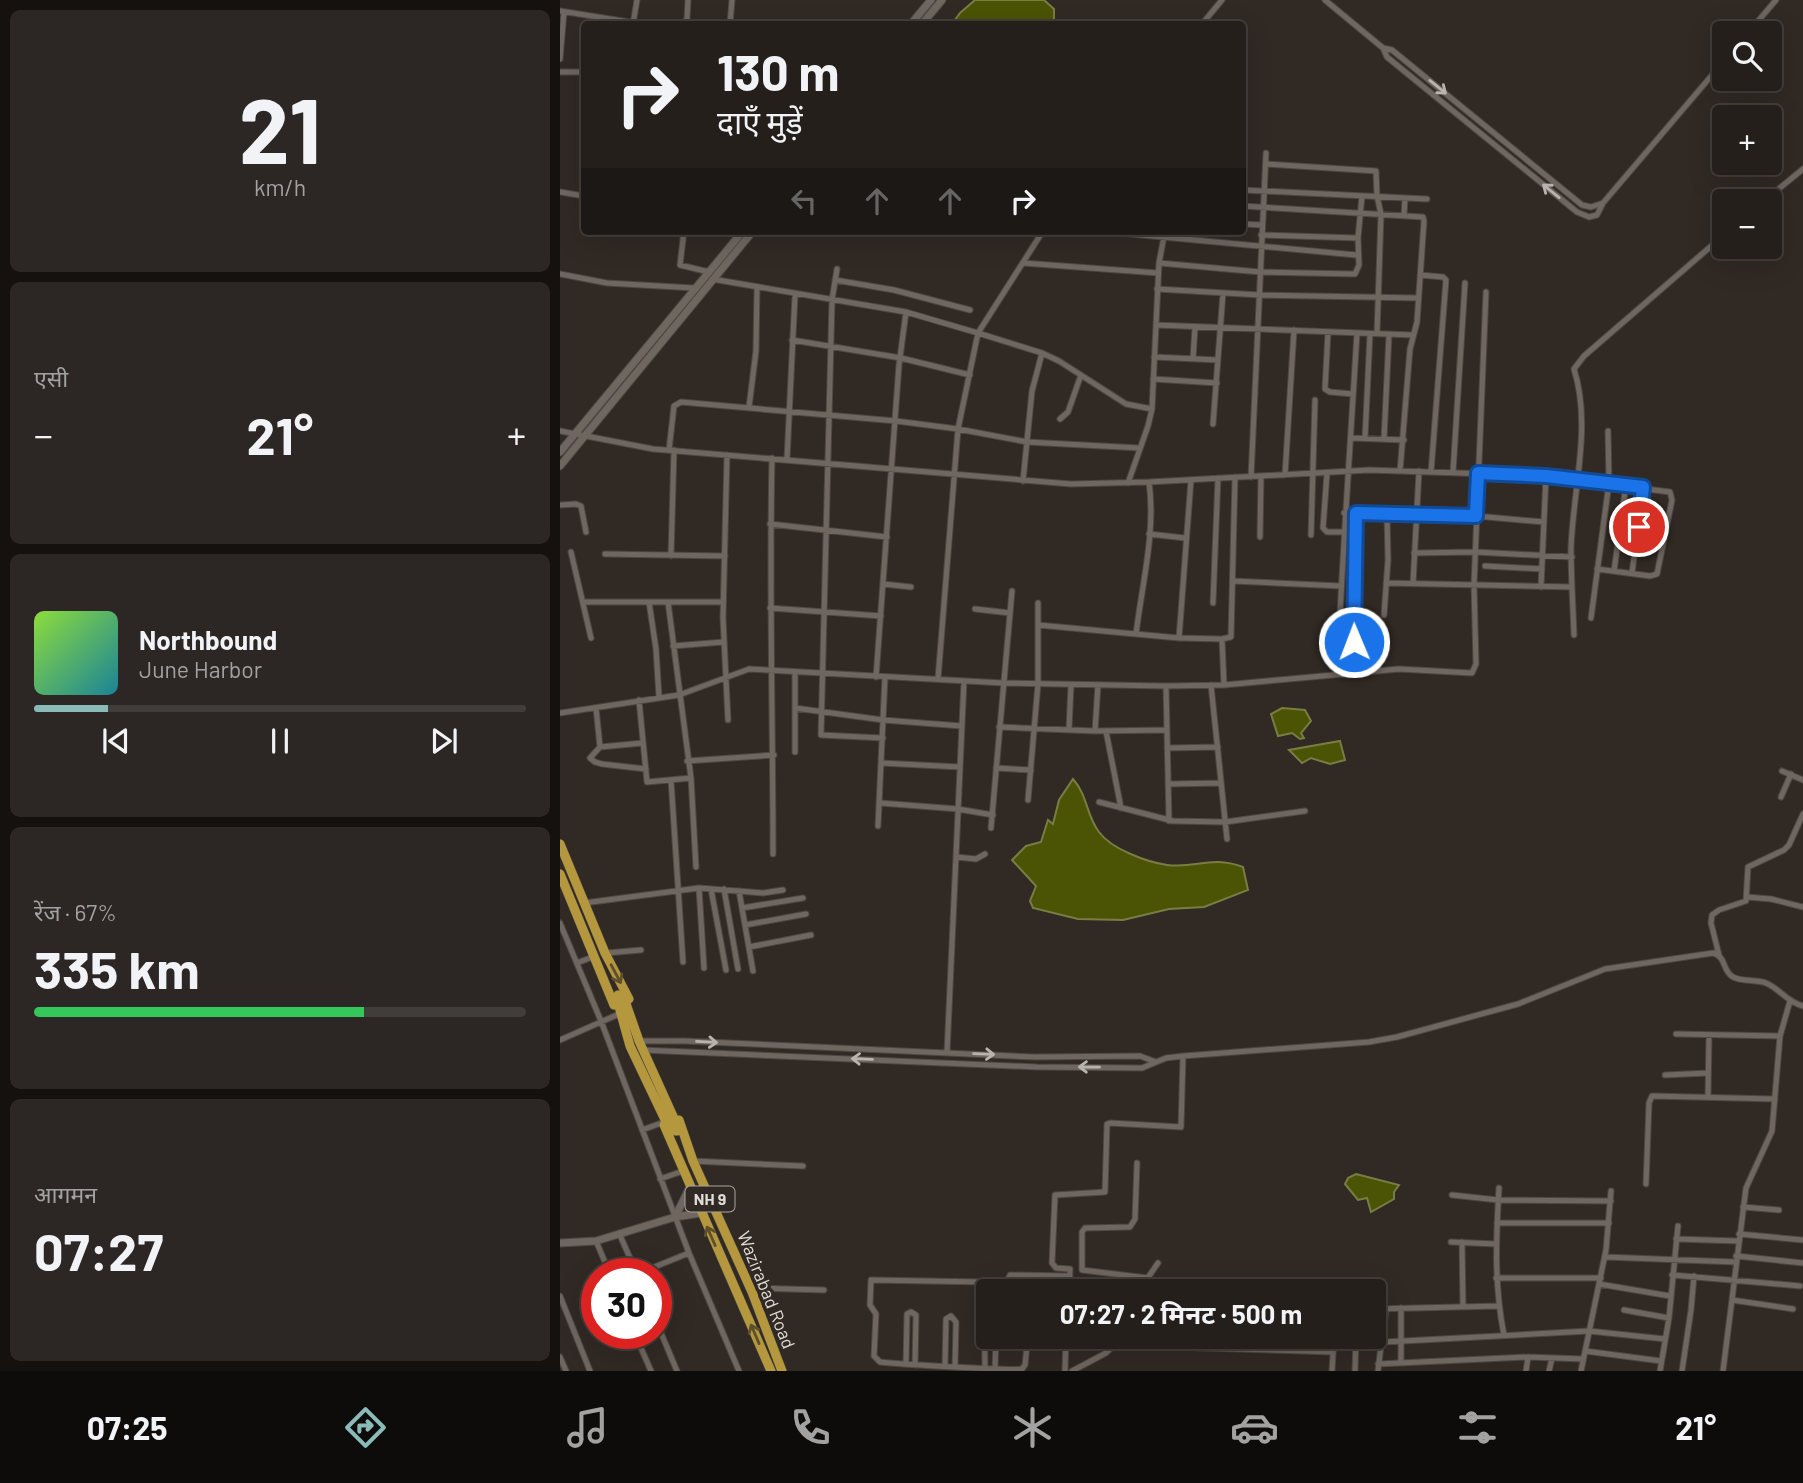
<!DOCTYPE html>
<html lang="hi">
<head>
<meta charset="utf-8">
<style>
	:root { --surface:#241f1b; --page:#2c2724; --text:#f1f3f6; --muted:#a3a2a3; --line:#413d3a; --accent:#8bbbb9 }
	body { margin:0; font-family:Barlow,"Noto Sans Devanagari",sans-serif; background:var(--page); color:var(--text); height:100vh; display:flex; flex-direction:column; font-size:26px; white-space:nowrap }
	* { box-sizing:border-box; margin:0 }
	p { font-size:23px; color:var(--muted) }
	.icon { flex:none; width:38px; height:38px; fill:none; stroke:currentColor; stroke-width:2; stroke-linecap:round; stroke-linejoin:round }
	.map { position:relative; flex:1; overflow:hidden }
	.panel { display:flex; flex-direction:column; gap:10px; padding:10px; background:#14110f; width:560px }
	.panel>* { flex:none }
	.hud { position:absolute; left:21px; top:21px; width:665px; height:214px; border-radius:7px; box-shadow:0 7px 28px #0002,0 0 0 2px var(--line); background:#241f1b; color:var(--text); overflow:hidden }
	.controls { position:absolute; left:1152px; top:21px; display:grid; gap:14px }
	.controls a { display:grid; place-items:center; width:70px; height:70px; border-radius:7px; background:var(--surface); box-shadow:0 7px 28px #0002,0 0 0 2px var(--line); font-size:35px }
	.speed { position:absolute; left:21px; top:1258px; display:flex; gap:14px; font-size:35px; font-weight:700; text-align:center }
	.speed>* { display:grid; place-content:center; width:91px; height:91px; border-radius:50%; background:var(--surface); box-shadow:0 7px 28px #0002,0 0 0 2px var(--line); line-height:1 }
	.speed .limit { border:10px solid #d22; background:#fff; color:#111 }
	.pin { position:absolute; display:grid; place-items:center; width:60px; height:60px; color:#fff; margin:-30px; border:4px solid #fff; border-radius:50%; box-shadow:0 2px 7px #0007 }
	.me { position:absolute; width:77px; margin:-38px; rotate:359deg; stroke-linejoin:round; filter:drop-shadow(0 0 5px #0008) }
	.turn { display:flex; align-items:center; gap:24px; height:147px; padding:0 21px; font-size:32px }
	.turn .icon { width:91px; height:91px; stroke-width:2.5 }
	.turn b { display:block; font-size:49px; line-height:60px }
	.lanes { display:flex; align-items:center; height:66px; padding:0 21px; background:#0003; justify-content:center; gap:35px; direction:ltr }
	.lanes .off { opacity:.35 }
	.big { font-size:52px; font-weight:700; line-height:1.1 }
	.panel .tile { flex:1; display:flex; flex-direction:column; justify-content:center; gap:10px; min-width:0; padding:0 24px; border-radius:10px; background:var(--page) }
	.panel .dial { align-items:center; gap:0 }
	.dial b { font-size:91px; line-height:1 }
	.song { display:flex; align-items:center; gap:21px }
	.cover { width:84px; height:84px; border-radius:10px; background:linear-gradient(135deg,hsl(90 70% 55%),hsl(190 70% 35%)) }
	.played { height:7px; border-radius:4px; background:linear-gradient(90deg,var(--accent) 15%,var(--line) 15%) }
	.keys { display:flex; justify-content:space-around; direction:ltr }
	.heat { display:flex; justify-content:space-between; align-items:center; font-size:38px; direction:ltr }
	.charge { height:10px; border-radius:5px; background:linear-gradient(90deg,#34c759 67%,var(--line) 0) }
	.trip { position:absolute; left:416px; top:1279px; width:410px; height:70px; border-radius:7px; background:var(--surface); box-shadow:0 7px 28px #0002,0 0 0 2px var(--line); font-weight:700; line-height:70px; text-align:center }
	.tabs { display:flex; height:112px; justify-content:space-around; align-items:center; background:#0e0c0b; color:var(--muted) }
	.tabs .icon { width:49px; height:49px }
	.tabs .selected { color:var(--accent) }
	.tabs b { font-size:32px; color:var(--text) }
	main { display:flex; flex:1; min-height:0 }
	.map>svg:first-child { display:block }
</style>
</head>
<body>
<main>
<section class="panel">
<div class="tile dial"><b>21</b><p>km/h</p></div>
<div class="tile"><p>एसी</p>
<div class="heat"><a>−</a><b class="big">21°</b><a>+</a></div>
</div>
<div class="tile">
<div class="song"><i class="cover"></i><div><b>Northbound</b><p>June Harbor</p></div></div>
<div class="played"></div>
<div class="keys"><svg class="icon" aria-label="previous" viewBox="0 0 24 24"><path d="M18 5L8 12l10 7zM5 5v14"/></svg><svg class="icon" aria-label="pause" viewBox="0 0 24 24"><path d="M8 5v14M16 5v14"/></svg><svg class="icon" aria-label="next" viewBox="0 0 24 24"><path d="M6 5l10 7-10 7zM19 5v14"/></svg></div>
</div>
<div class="tile"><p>रेंज · 67%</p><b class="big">335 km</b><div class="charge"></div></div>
<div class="tile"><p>आगमन</p><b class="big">07:27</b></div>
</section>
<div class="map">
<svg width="1243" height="1371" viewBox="0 0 1243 1371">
	<rect width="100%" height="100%" fill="#302924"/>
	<path fill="#4b5404" stroke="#787d44" stroke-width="2" d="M415,0H484L494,9V24H392L400,13Z
		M722,708L745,710L751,721L741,733L744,738L740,739L732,733L718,736L711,714Z
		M780,741L785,760L770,764L751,758L742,763L729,750Z
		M513,779C528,796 526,815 539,832C551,849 587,862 607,865C636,869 651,855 683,867L688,890L644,907L609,909L563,920L518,919L473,908L470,901L476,886L452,860L466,846L481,842L488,820L493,824L499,800Z
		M796,1174L839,1185L834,1192V1199L811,1212L807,1198L798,1200L785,1184L788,1178Z"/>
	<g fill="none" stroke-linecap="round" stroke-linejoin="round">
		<defs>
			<path id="street" d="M765,0L823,48L832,50L1022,205L1031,207L1043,203
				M0,11L82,24
				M73,24L77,0
				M123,24L127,19L128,0
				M170,24L172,0
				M642,24L662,0
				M1188,33L1216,0
				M823,48L827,57L1017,212L1029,217L1037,215L1043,203L1164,61
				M0,59L4,12
				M0,72H24
				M706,164L816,171L817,196L821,214L817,334
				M682,190L867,199
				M0,192L24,196
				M1204,201L1243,169
				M682,206L863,217L864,221L857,322L850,349L840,471
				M844,215L845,198
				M682,224L702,225
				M124,231L120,265L149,272
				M549,232L796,255
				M701,235L798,238
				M463,263L598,273
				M599,263L700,272L795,274L799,265L798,238L802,196
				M277,269L272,300L261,735L323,738
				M0,274L47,283L134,288
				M860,275L883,277L886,280L871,472
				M152,279L346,312L418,333L482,353L499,361L566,404L592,409
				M275,280L334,290L410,310
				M597,289L700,295L858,298
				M596,325L853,335
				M768,332L765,389L770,392L793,394
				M232,340L341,358L410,375
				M594,357L658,360
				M633,359L635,327
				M593,379L657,383
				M189,407L196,351L197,287
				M500,419L508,412L521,375
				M653,424L663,293
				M0,431L93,449L511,484L589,482L809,470L986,476L1110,492L1112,500L1097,574L1090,576L1037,569
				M791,438L844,440
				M805,438L810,334
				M824,439L829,335
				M109,450L114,406L121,402L336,421L398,429L467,442L580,448
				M167,455L163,618L168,720
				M212,458C209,590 213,722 213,854
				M227,459L235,295
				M893,472L905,283
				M767,473L763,528L767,532H784
				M725,475L734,330
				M691,477L706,153
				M463,481L472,391L482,353
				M568,483L588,426L592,409L599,263L605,231
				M0,505L16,504L21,506L26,532
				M784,513L916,516L984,522
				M210,524L327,537
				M589,534L625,538
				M751,535L755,400
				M700,537L701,476
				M11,552L31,638
				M854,553L915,552L1012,557
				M45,554L165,556
				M111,556L114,450
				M925,566L982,569
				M1054,571L1066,485
				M1072,573L1083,487
				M673,581L781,586
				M826,583L1012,587
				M323,584L351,587
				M853,584L859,471
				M981,587L986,476
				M24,602H163
				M89,602L96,649L99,697
				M108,602L131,778L136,867
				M653,603L658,478
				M210,608L321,616
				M415,609L450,613
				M824,615L828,560L827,514
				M1031,618L1049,483L1048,431
				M478,625L619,638L662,639L671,637L675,477
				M779,633C784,533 791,433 797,333
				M576,634C582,584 596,532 589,482
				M1014,635C1013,606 1011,577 1011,548C1013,489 1032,426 1014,369L1024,356L1164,235
				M619,638L631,480
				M662,639L664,685
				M794,642L796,513
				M113,646L164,642
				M316,677L339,365L346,312
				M378,679L398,429L418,333L483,231
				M651,685L667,839
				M606,686L609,821
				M79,700L87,782L131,778
				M36,708L40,747
				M235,708L323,720L402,726
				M0,713L119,695L189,669L443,683L606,686L664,685L839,669L912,673L916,664L914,585L926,292
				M439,727L535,731L607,730
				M509,729L511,685
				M535,731L538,685
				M546,731L561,808
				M83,743L40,747L30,758L35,762L42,764L86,769
				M607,748L658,747
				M235,752V674
				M127,761L214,755
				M321,763L400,767
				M436,768L471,770
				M1222,771L1243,780
				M111,780L123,962
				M608,784L661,783
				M1221,797L1231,774
				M468,800L478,684V603
				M539,802L613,821L665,822L745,811
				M320,803L398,809L433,815
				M318,826L325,677
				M431,828L452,591
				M396,857L416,859L425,854
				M139,888L144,968
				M151,889L166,970
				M164,889L178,969
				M179,891L193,971
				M1187,897L1211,899L1243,907
				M24,903L139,888L203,893L223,890
				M182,908L243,898
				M0,923L41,1021L129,1253L179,1371
				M185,925L246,914
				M189,947L251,935
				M46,953L81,950
				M1159,955L1151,923L1152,915L1159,910L1186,901L1188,867L1224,850L1229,845L1243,814
				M17,963L35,956
				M1116,1034L1220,1036
				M0,1040L59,1014
				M80,1041H125L475,1057L580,1056L596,1062
				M83,1050L477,1067L582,1068L606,1058L623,1056L809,1042L837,1037L958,1004L1045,969L1153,953C1167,957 1162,971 1173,977C1182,982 1196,979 1206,983C1220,989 1227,1002 1243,1006
				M387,1053L404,681
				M1105,1075L1148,1073
				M1148,1096L1149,1035
				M82,1130L104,1122
				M133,1161L243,1166
				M577,1163L575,1219L570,1227L525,1228L522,1232V1270L588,1278
				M100,1179L123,1171
				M1086,1184L1089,1103L1092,1096L1215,1099
				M939,1188C936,1238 934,1285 944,1335
				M892,1195L938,1200L1051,1201
				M1183,1207L1219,1210
				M937,1223H1049
				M59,1233L77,1274
				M1179,1234L1243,1240
				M1116,1239L1178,1241
				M36,1241L50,1274
				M891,1242L936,1244
				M902,1242L903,1307
				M1176,1256L1243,1263
				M1045,1257L1175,1262
				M77,1274L129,1253
				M1112,1275L1240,1286
				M936,1278H1041
				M1039,1284L1110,1296
				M190,1288L264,1290
				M443,1292L450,1275L510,1276
				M509,1292L510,1269L496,1268L492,1263L495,1195L545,1192L547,1124L550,1123L621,1127L623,1056
				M578,1292L598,1263
				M0,1296L30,1371
				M1172,1300L1233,1309
				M841,1308V1363
				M814,1309L938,1306
				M1064,1310L1109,1318
				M96,1321L117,1371
				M75,1334L91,1371
				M822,1342L826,1309
				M614,1347L773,1352
				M1025,1351L1101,1361
				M0,1357L6,1371
				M346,1364L347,1314L351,1312L356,1315L355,1365
				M818,1364L968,1357L1023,1359
				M385,1366L386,1319L391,1316L396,1322L395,1367
				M425,1368L424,1282L311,1280L310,1305L316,1314L314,1356L320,1362C337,1364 453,1371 462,1369C463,1368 464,1366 465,1365L467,1346L505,1347
				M435,1369L436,1337
				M505,1371L506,1337
				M512,1371L546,1353L562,1337
				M772,1371L774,1337
				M795,1371L796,1337
				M818,1371L821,1346L824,1342L1029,1331L1105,1339
				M966,1371L968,1357
				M989,1371L992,1358
				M1021,1371L1046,1250L1051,1191
				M1100,1371L1109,1318L1118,1226
				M1122,1371L1131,1310L1134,1276
				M1163,1371L1186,1188L1212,1131L1220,1036L1230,1001"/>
			<path id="secondary" d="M351,24L371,0
				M362,24L382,0
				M0,452L183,231
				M0,466L193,231
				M115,1217L130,1187
				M0,1243L36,1241L115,1217L141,1213"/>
			<path id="highway" d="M0,844L45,953L69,999
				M0,874L54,1005
				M58,995L64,998L79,1041L117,1125V1131L110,1130L70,1046L58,1003Z
				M119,1120L133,1161L192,1292L222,1371
				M104,1125L211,1371"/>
		</defs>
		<use href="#street" stroke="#4c4742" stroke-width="7"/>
		<use href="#secondary" stroke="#4c4742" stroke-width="9"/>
		<use href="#highway" stroke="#4c4742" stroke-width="10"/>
		<use href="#street" stroke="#6e665f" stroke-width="5"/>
		<use href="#secondary" stroke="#6e665f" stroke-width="7"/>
		<use href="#highway" stroke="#b5973d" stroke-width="9"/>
	</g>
	<defs><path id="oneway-shaft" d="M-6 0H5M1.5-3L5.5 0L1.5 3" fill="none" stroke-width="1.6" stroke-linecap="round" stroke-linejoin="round" transform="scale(1.75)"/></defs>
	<g stroke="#b8b3ae">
		<use href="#oneway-shaft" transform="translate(878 87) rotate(39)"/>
		<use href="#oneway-shaft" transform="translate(991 191) rotate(-141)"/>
		<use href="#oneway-shaft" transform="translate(147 1042) rotate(3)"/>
		<use href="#oneway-shaft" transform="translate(424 1054) rotate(2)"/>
		<use href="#oneway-shaft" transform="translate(302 1059) rotate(-178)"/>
		<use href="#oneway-shaft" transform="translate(529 1067) rotate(-179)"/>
	</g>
	<g stroke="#5f502d">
		<use href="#oneway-shaft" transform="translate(56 974) rotate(62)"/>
		<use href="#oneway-shaft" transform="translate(151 1236) rotate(-114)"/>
		<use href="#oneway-shaft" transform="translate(195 1334) rotate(-113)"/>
	</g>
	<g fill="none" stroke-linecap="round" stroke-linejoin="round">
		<defs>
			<path id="route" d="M794,642L796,513L916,516L918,473L986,476L1083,487L1079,527"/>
		</defs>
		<use href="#route" stroke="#114b97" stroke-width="18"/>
		<use href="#route" stroke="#1a73e8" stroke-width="12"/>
	</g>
	<g text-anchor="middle" stroke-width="7" stroke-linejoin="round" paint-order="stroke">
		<rect fill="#302924" stroke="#aba6a2" stroke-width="2" x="125.5" y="1186.5" width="49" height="25" rx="5"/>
		<g font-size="16" font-weight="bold" fill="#e0dcd8">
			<text x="150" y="1205">NH 9</text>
		</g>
		<g font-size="18" fill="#e0dcd8" stroke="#302924">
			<text transform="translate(206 1290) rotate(68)" y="6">Wazirabad Road</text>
		</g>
	</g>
</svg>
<div class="controls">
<a><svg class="icon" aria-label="search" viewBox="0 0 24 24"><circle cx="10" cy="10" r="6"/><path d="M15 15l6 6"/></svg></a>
<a>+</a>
<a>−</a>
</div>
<div class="speed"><div class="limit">30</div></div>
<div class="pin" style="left:1079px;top:527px;background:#d93025"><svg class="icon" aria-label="arrive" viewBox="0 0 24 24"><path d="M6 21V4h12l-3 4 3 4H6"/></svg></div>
<svg class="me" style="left:794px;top:642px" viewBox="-20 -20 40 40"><circle r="17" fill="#1a73e8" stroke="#fff" stroke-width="3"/><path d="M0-11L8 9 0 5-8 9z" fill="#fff"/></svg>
<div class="trip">07:27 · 2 मिनट · 500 m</div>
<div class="hud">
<div class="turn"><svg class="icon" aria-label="right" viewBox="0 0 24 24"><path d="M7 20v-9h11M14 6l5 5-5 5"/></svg><div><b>130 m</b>दाएँ मुड़ें</div></div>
<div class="lanes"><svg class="icon off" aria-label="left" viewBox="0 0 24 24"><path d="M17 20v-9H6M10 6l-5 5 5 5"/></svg><svg class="icon off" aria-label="ahead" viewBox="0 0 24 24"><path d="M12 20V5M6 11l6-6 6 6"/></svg><svg class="icon off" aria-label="ahead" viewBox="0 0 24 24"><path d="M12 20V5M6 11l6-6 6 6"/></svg><svg class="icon" aria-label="right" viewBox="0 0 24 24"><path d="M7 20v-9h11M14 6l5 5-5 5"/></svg></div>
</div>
</div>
</main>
<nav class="tabs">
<b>07:25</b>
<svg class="icon selected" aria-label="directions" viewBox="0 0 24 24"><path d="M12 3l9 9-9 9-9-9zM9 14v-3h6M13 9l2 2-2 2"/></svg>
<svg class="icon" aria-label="music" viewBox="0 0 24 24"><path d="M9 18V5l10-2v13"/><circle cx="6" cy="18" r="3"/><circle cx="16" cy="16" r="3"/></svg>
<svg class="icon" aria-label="phone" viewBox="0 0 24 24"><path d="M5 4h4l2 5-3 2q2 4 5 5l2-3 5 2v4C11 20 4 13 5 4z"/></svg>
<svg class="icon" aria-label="climate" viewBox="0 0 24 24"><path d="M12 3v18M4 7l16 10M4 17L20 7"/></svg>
<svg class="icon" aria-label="car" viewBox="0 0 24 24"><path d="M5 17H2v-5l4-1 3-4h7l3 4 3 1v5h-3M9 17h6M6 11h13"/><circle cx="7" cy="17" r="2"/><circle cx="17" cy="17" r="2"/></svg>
<svg class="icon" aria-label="filters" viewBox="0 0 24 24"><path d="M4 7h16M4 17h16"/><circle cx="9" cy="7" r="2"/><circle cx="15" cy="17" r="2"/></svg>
<b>21°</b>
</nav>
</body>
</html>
